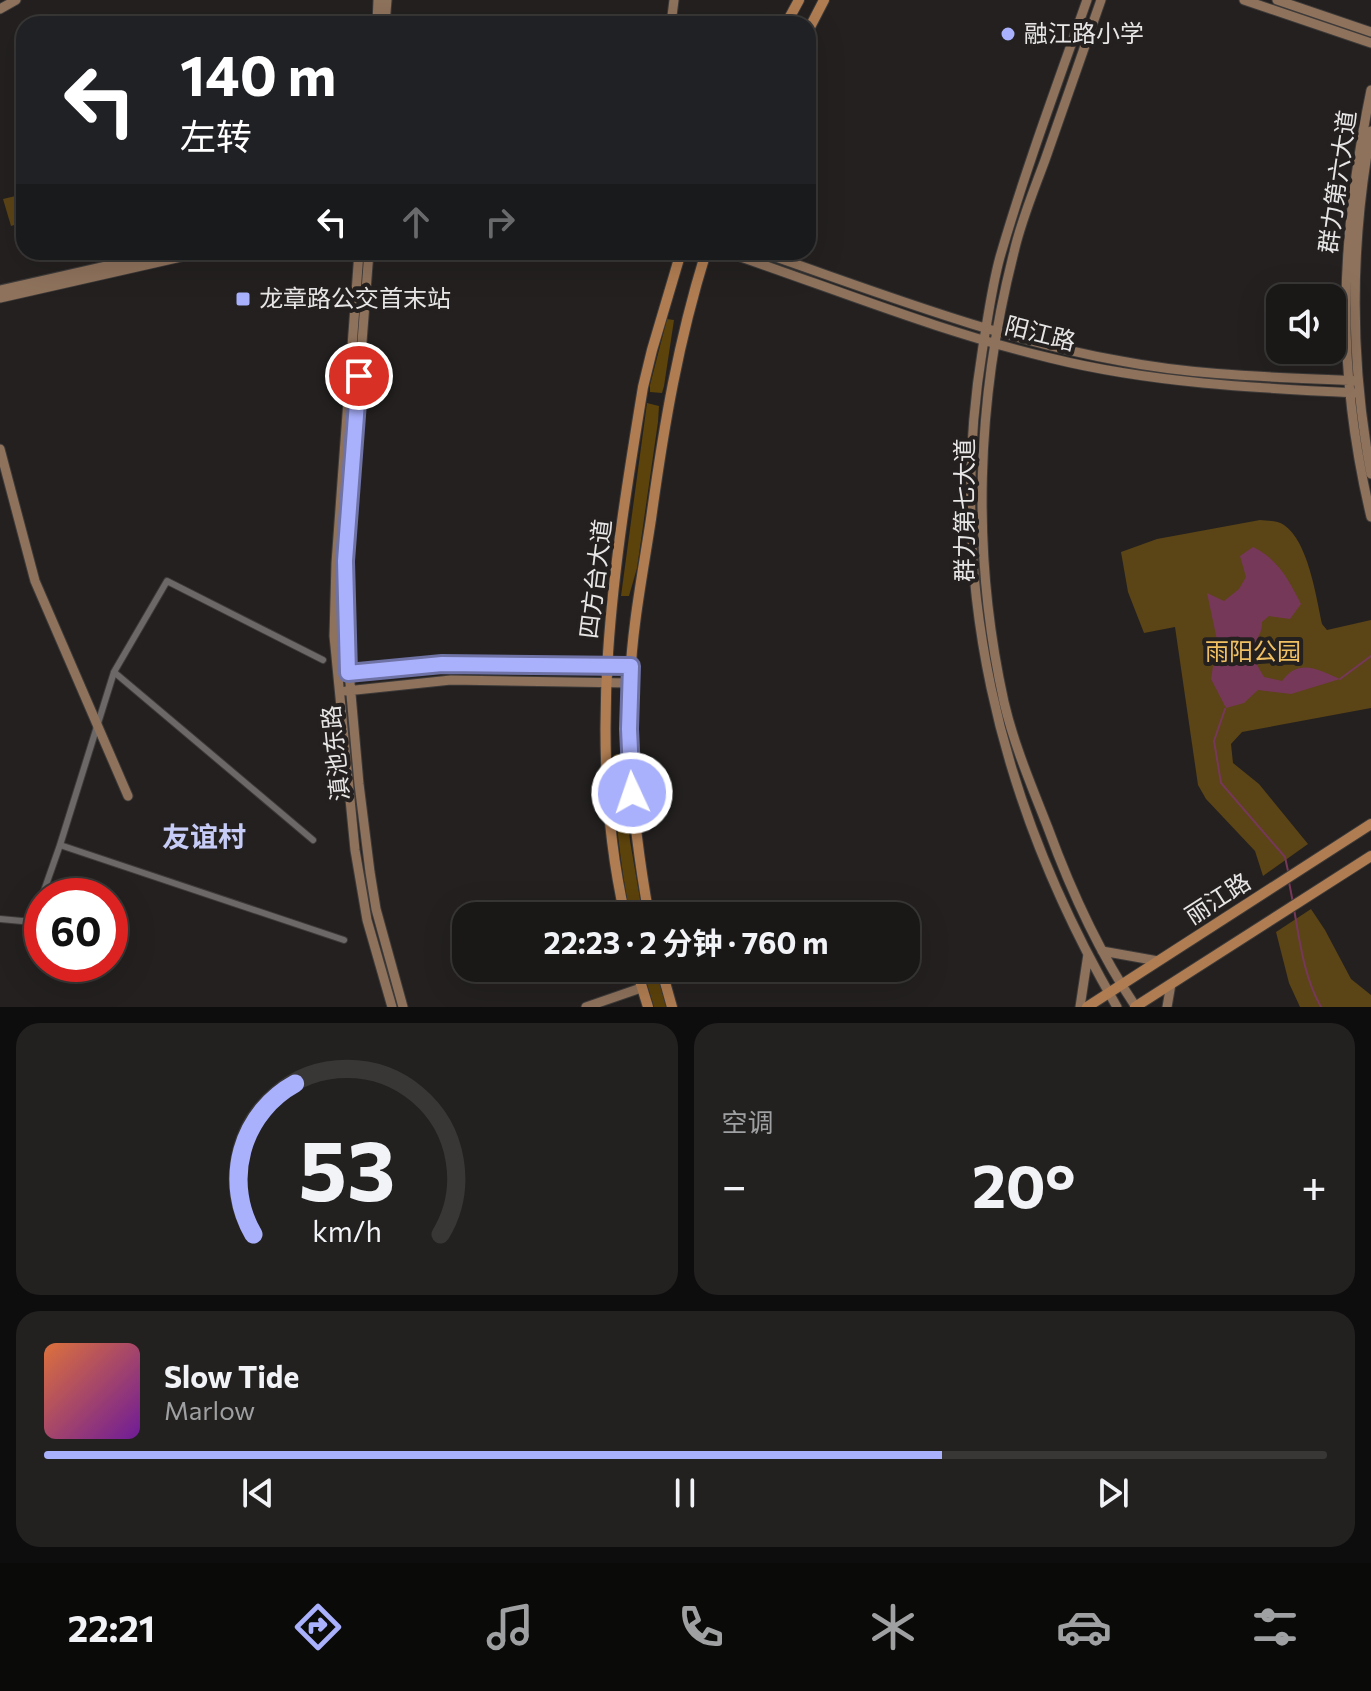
<!DOCTYPE html>
<html lang="zh">
<head>
<meta charset="utf-8">
<style>
	:root { --surface:#1a1817; --page:#232120; --text:#f1f3f6; --muted:#9fa0a1; --line:#383736; --accent:#a9b0fc }
	body { margin:0; font-family:Commissioner,"Noto Sans SC",sans-serif; background:var(--page); color:var(--text); height:100vh; display:flex; flex-direction:column; font-size:30px; white-space:nowrap }
	* { box-sizing:border-box; margin:0 }
	p { font-size:26px; color:var(--muted) }
	.icon { flex:none; width:44px; height:44px; fill:none; stroke:currentColor; stroke-width:2; stroke-linecap:round; stroke-linejoin:round }
	.map { position:relative; height:1007px; overflow:hidden }
	.panel { display:flex; flex-direction:column; gap:16px; padding:16px; background:#0e0d0d; flex:1 }
	.panel>* { flex:none }
	.banner { position:absolute; left:16px; top:16px; width:800px; height:244px; border-radius:24px; box-shadow:0 8px 32px #0002,0 0 0 2px var(--line); background:#202124; color:#fff; overflow:hidden }
	.buttons { position:absolute; left:1266px; top:284px; display:grid; gap:16px }
	.buttons a { display:grid; place-items:center; width:80px; height:80px; border-radius:16px; background:var(--surface); box-shadow:0 8px 32px #0002,0 0 0 2px var(--line); font-size:40px }
	.speed { position:absolute; left:24px; top:878px; display:flex; gap:16px; font-size:40px; font-weight:700; text-align:center }
	.speed>* { display:grid; place-content:center; width:104px; height:104px; border-radius:50%; background:var(--surface); box-shadow:0 8px 32px #0002,0 0 0 2px var(--line); line-height:1 }
	.speed .limit { border:12px solid #d22; background:#fff; color:#111 }
	.pin { position:absolute; display:grid; place-items:center; width:68px; height:68px; color:#fff; margin:-34px; border:4px solid #fff; border-radius:50%; box-shadow:0 2px 8px #0007 }
	.me { position:absolute; width:88px; margin:-44px; rotate:357deg; stroke-linejoin:round; filter:drop-shadow(0 0 6px #0008) }
	.turn { display:flex; align-items:center; gap:28px; height:168px; padding:0 32px; font-size:36px }
	.turn .icon { width:104px; height:104px; stroke-width:2.5 }
	.turn b { display:block; font-size:56px; line-height:68px }
	.lanes { display:flex; align-items:center; height:76px; padding:0 32px; background:#0003; justify-content:center; gap:40px; direction:ltr }
	.lanes .off { opacity:.35 }
	.big { font-size:60px; font-weight:700; line-height:1.1 }
	.panel .tile { flex:1; display:flex; flex-direction:column; justify-content:center; gap:12px; min-width:0; padding:0 28px; border-radius:24px; background:var(--page) }
	.panel .dial { align-items:center; gap:0 }
	.dial svg { height:208px; overflow:visible; fill:none; stroke:var(--line); stroke-width:7; stroke-linecap:round; text-anchor:middle }
	.dial text { fill:var(--text); stroke:none }
	.song { display:flex; align-items:center; gap:24px }
	.cover { width:96px; height:96px; border-radius:12px; background:linear-gradient(135deg,hsl(20 70% 55%),hsl(280 70% 35%)) }
	.played { height:8px; border-radius:4px; background:linear-gradient(90deg,var(--accent) 70%,var(--line) 70%) }
	.keys { display:flex; justify-content:space-around; direction:ltr }
	.heat { display:flex; justify-content:space-between; align-items:center; font-size:44px; direction:ltr }
	.panel .tiles { flex:1; display:grid; gap:16px; grid-template-columns:1fr 1fr }
	.tile:last-child { grid-column:span 2 }
	.trip { position:absolute; left:452px; top:902px; width:468px; height:80px; border-radius:24px; background:var(--surface); box-shadow:0 8px 32px #0002,0 0 0 2px var(--line); font-weight:700; line-height:80px; text-align:center }
	.tabs { display:flex; height:128px; justify-content:space-around; align-items:center; background:#0a0a09; color:var(--muted) }
	.tabs .icon { width:56px; height:56px }
	.tabs .on { color:var(--accent) }
	.tabs b { font-size:36px; color:var(--text) }
	.map>svg:first-child { display:block }
</style>
</head>
<body>
<div class="map">
<svg width="1371" height="1007" viewBox="0 0 1371 1007">
	<rect width="100%" height="100%" fill="#23201f"/>
	<path fill="#5b4416" d="M24,194V222L11,226L3,199Z
		M1260,520C1267,521 1278,520 1284,525C1308,541 1316,596 1322,624L1327,630L1371,620V708L1242,732L1231,744L1233,763L1259,784L1308,844L1263,876L1255,851L1206,799L1198,785L1175,627L1144,633L1128,592L1121,552L1157,539Z
		M1311,909L1325,930L1351,979L1371,995V1007H1300L1289,983L1276,932Z"/>
	<path fill="#5c420b" d="M667,319L674,320L664,386L662,393L650,392V385Z
		M647,403L659,406L658,422L637,568L629,596H621Z
		M617,754L621,756L630,841L643,916H630C620,862 614,810 613,756Z
		M642,968H656L668,1007H654Z"/>
	<path fill="#763859" d="M1253,547C1278,559 1289,580 1301,604L1290,619L1269,616L1262,622C1262,631 1260,633 1256,641C1249,654 1258,666 1264,677L1282,681C1298,658 1318,669 1340,679L1291,694L1258,690L1244,703L1226,708L1211,679L1217,640L1207,593L1224,601L1239,589L1246,577L1240,556Z"/>
	<g fill="none" stroke-linecap="round" stroke-linejoin="round">
		<path stroke="#763859" stroke-width="2" d="M1340,679L1371,656
			M1225,709L1214,741L1221,783L1285,857L1288,871
			M1289,882L1293,903
			M1294,909C1300,943 1304,977 1321,1007"/>
		<defs>
			<path id="street" d="M114,672L313,840
				M60,845L114,672L167,581L323,660
				M0,919L33,922L60,845L344,940"/>
			<path id="secondary" d="M1087,0C1057,85 1025,171 1000,257C992,286 988,317 983,346C944,580 999,804 1117,1007
				M1101,0C1082,53 1064,107 1045,160C1034,190 1021,221 1014,252C976,400 971,553 1004,702C1014,745 1032,787 1048,828C1071,891 1098,951 1136,1007
				M1244,0L1371,43
				M1277,0L1371,32
				M0,9L16,0
				M377,24L378,0
				M385,24L387,0
				M671,24L674,0
				M1371,90C1340,240 1335,367 1371,517
				M1371,131C1350,245 1350,361 1371,474
				M359,252L336,563L334,636L355,850L367,920L392,1007
				M369,252L345,561V627L359,784L370,872L376,909L403,1007
				M726,252C833,288 940,332 1050,358C1151,383 1255,388 1358,393
				M761,252C880,293 997,339 1121,361C1198,376 1279,377 1357,381
				M0,290L168,252
				M0,298L203,252
				M0,449L35,581L128,796
				M344,674L442,664L631,666
				M346,691L451,680L629,683
				M1102,951L1158,961
				M586,1007L641,988
				M1080,1007L1088,954
				M1167,1007L1171,984"/>
			<path id="primary" d="M786,24L799,0
				M808,31L824,0
				M625,916C585,740 614,563 643,387L652,350L681,252
				M649,916C635,838 626,760 630,681C632,627 643,572 651,519C664,425 678,342 706,252
				M636,968L648,1007
				M661,968L672,1007
				M1087,1007L1371,824
				M1135,1007L1371,856"/>
		</defs>
		<use href="#street" stroke="#3d3a39" stroke-width="8"/>
		<use href="#secondary" stroke="#3d3a39" stroke-width="11"/>
		<use href="#primary" stroke="#3d3a39" stroke-width="12"/>
		<use href="#street" stroke="#6c6867" stroke-width="6"/>
		<use href="#secondary" stroke="#8e725c" stroke-width="9"/>
		<use href="#primary" stroke="#b07d52" stroke-width="10"/>
	</g>
	<g fill="none" stroke-linecap="round" stroke-linejoin="round">
		<defs>
			<path id="route" d="M359,376L345,561L348,673L442,664L631,666L629,729L632,793"/>
		</defs>
		<use href="#route" stroke="#6e72a4" stroke-width="20"/>
		<use href="#route" stroke="#a9b0fc" stroke-width="14"/>
	</g>
	<g fill="#a9b0fc" stroke="#23201f" stroke-width="3">
		<circle cx="1008" cy="34" r="8"/>
		<rect x="235" y="291" width="16" height="16" rx="4"/>
	</g>
	<g text-anchor="middle" stroke-width="8" stroke-linejoin="round" paint-order="stroke">
		<g font-size="24" fill="#e7e5e5" stroke="#23201f" text-anchor="start">
			<text x="1024" y="42">融江路小学</text>
			<text x="259" y="307">龙章路公交首末站</text>
		</g>
		<g font-size="24" fill="#e7e5e5" stroke="#23201f">
			<text transform="translate(1338 182) rotate(-82)" y="8">群力第六大道</text>
			<text transform="translate(1040 334) rotate(14)" y="8">阳江路</text>
			<text transform="translate(965 510) rotate(-90)" y="8">群力第七大道</text>
			<text transform="translate(596 579) rotate(-83)" y="8">四方台大道</text>
			<text transform="translate(336 753) rotate(-96)" y="8">滇池东路</text>
			<text transform="translate(1218 899) rotate(-33)" y="8">丽江路</text>
		</g>
		<g font-size="24" fill="#f1c062" stroke="#23201f">
			<text x="1253" y="660">雨阳公园</text>
		</g>
		<g font-size="28" font-weight="bold" fill="#c7ccf7" stroke="#23201f">
			<text x="204" y="847">友谊村</text>
		</g>
	</g>
</svg>
<div class="buttons">
<a><svg class="icon" aria-label="sound" viewBox="0 0 24 24"><path d="M4 9h4l5-4v14l-5-4H4zM17 9q2 3 0 6"/></svg></a>
</div>
<div class="speed"><div class="limit">60</div></div>
<div class="pin" style="left:359px;top:376px;background:#d93025"><svg class="icon" aria-label="arrive" viewBox="0 0 24 24"><path d="M6 21V4h12l-3 4 3 4H6"/></svg></div>
<svg class="me" style="left:632px;top:793px" viewBox="-20 -20 40 40"><circle r="17" fill="#a9b0fc" stroke="#fff" stroke-width="3"/><path d="M0-11L8 9 0 5-8 9z" fill="#fff"/></svg>
<div class="trip">22:23 · 2 分钟 · 760 m</div>
<div class="banner">
<div class="turn"><svg class="icon" aria-label="left" viewBox="0 0 24 24"><path d="M17 20v-9H6M10 6l-5 5 5 5"/></svg><div><b>140 m</b>左转</div></div>
<div class="lanes"><svg class="icon" aria-label="left" viewBox="0 0 24 24"><path d="M17 20v-9H6M10 6l-5 5 5 5"/></svg><svg class="icon off" aria-label="ahead" viewBox="0 0 24 24"><path d="M12 20V5M6 11l6-6 6 6"/></svg><svg class="icon off" aria-label="right" viewBox="0 0 24 24"><path d="M7 20v-9h11M14 6l5 5-5 5"/></svg></div>
</div>
</div>
<section class="panel">
<div class="tiles">
<div class="tile dial"><svg viewBox="0 0 100 80">
<path d="M14 69A42 42 0 1 1 86 69"/>
<path d="M14 69A42 42 0 0 1 30 11" stroke="#a9b0fc"/>
<text x="50" y="56" font-size="32" font-weight="700">53</text>
<text x="50" y="72" font-size="11">km/h</text>
</svg></div>
<div class="tile"><p>空调</p>
<div class="heat"><a>−</a><b class="big">20°</b><a>+</a></div>
</div>
<div class="tile">
<div class="song"><i class="cover"></i><div><b>Slow Tide</b><p>Marlow</p></div></div>
<div class="played"></div>
<div class="keys"><svg class="icon" aria-label="previous" viewBox="0 0 24 24"><path d="M18 5L8 12l10 7zM5 5v14"/></svg><svg class="icon" aria-label="pause" viewBox="0 0 24 24"><path d="M8 5v14M16 5v14"/></svg><svg class="icon" aria-label="next" viewBox="0 0 24 24"><path d="M6 5l10 7-10 7zM19 5v14"/></svg></div>
</div>
</div>
</section>
<nav class="tabs">
<b>22:21</b>
<svg class="icon on" aria-label="directions" viewBox="0 0 24 24"><path d="M12 3l9 9-9 9-9-9zM9 14v-3h6M13 9l2 2-2 2"/></svg>
<svg class="icon" aria-label="music" viewBox="0 0 24 24"><path d="M9 18V5l10-2v13"/><circle cx="6" cy="18" r="3"/><circle cx="16" cy="16" r="3"/></svg>
<svg class="icon" aria-label="phone" viewBox="0 0 24 24"><path d="M5 4h4l2 5-3 2q2 4 5 5l2-3 5 2v4C11 20 4 13 5 4z"/></svg>
<svg class="icon" aria-label="climate" viewBox="0 0 24 24"><path d="M12 3v18M4 7l16 10M4 17L20 7"/></svg>
<svg class="icon" aria-label="car" viewBox="0 0 24 24"><path d="M5 17H2v-5l4-1 3-4h7l3 4 3 1v5h-3M9 17h6M6 11h13"/><circle cx="7" cy="17" r="2"/><circle cx="17" cy="17" r="2"/></svg>
<svg class="icon" aria-label="filters" viewBox="0 0 24 24"><path d="M4 7h16M4 17h16"/><circle cx="9" cy="7" r="2"/><circle cx="15" cy="17" r="2"/></svg>
</nav>
</body>
</html>
